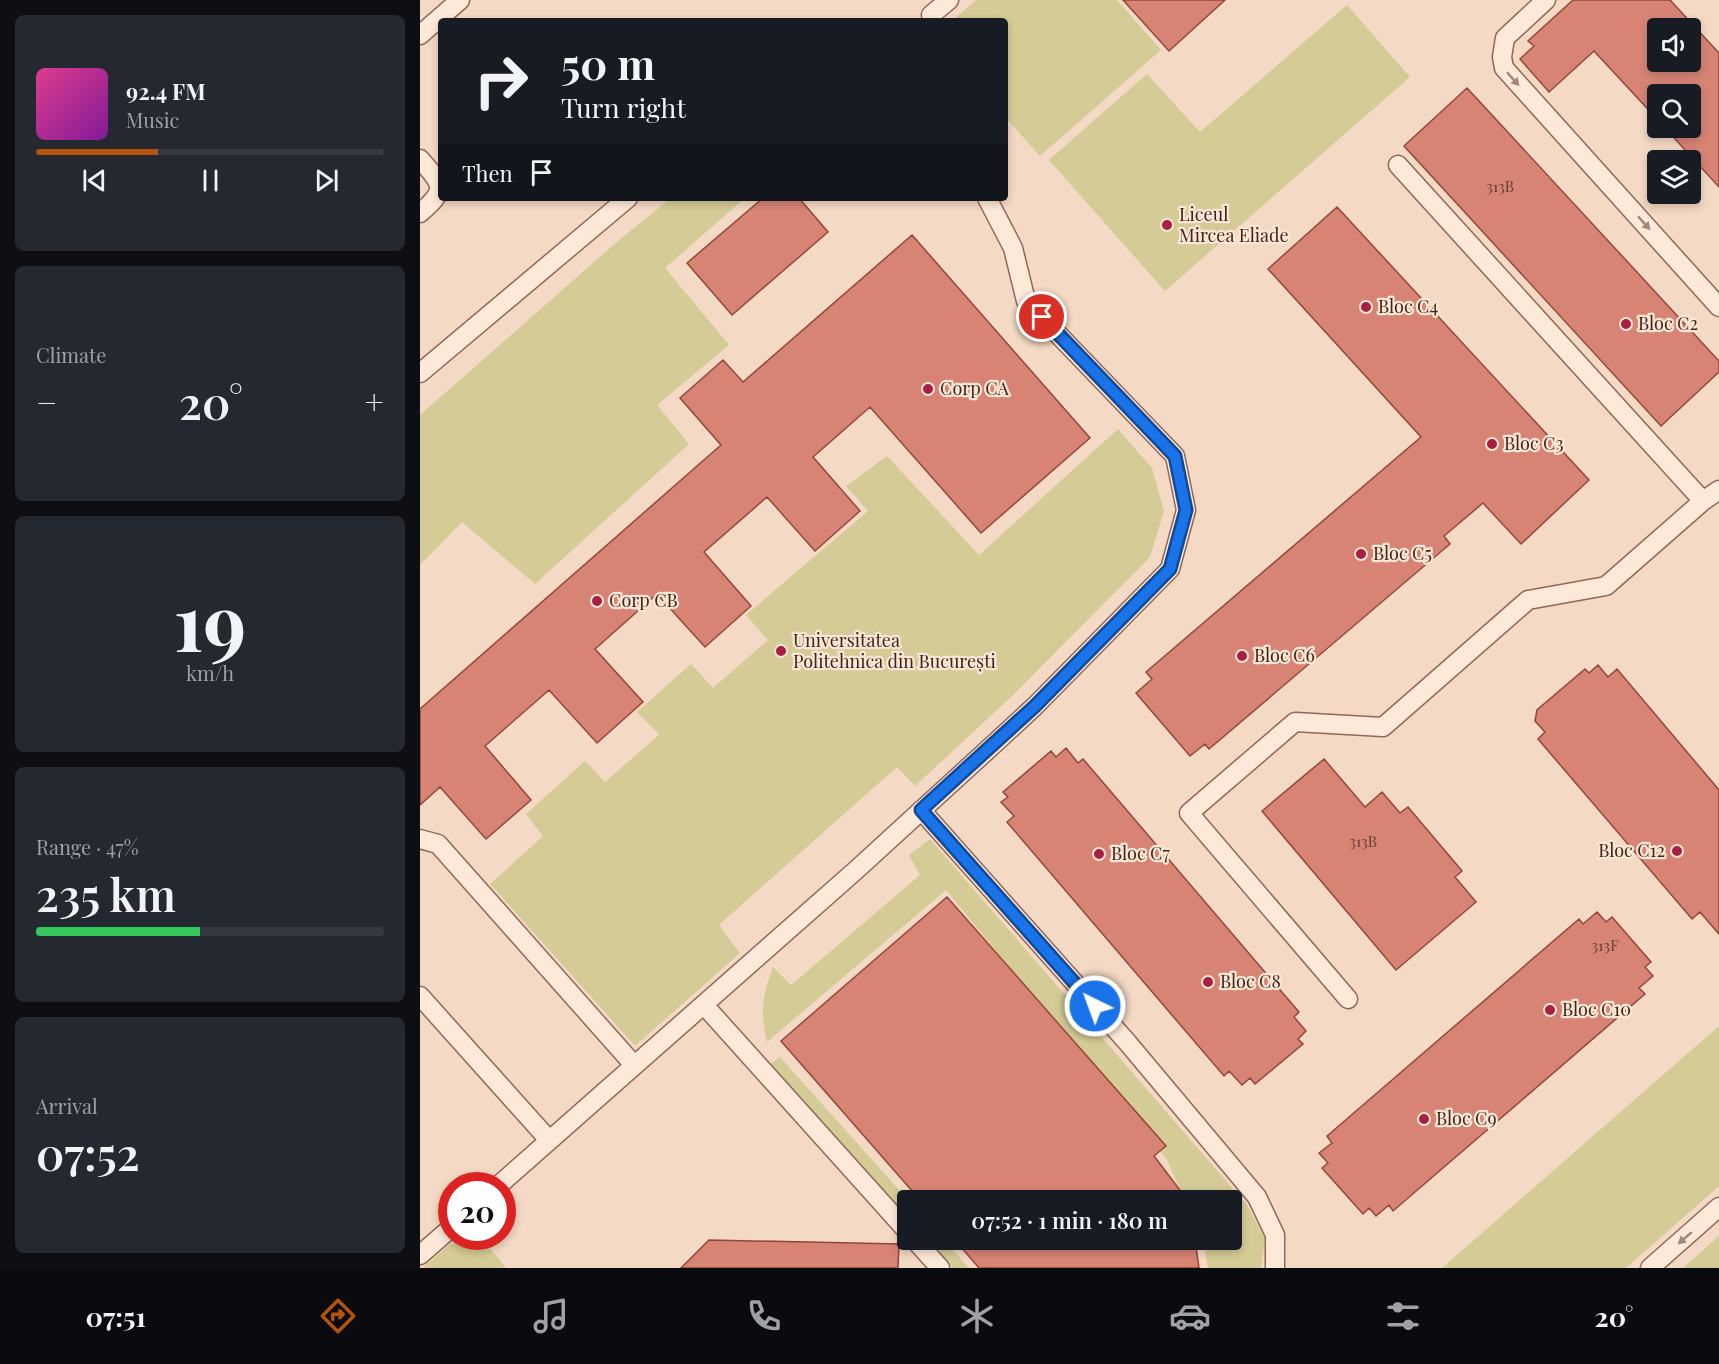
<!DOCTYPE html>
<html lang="en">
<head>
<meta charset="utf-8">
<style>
	:root { --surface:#171b24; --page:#242831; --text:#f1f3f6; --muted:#9ea1a6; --line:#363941; --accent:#b45309 }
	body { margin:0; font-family:"Playfair Display",serif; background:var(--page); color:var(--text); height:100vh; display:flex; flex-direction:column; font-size:22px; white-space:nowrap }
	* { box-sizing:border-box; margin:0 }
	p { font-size:20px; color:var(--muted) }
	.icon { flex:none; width:33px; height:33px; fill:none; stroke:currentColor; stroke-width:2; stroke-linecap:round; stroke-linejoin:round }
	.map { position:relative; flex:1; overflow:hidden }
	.panel { display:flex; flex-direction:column; gap:15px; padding:15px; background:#0d0f14; width:420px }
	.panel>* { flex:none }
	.hud { position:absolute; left:18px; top:18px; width:570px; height:183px; border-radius:6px; box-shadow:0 3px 9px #0003; background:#171b24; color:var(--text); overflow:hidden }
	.tools { position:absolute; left:1227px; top:18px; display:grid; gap:12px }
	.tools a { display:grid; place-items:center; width:54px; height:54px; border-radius:6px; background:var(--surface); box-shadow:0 3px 9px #0003; font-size:30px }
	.speed { position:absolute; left:18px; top:1172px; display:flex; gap:12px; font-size:30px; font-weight:700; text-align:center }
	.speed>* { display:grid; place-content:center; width:78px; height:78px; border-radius:50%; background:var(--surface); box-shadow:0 3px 9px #0003; line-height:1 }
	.speed .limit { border:9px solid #d22; background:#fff; color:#111 }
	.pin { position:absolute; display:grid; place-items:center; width:51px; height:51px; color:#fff; margin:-26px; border:3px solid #fff; border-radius:50%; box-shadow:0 2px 6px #0007 }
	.me { position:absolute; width:66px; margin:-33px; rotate:318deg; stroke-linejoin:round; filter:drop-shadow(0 0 4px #0008) }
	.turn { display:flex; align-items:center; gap:21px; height:126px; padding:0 24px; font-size:27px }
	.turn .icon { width:78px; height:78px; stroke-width:2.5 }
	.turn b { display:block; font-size:42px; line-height:51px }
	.then { display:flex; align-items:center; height:57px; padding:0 24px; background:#0003; gap:12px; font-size:22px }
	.big { font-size:45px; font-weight:600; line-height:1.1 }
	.panel .widget { flex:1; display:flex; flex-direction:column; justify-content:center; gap:9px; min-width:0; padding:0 21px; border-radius:9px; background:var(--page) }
	.panel .dial { align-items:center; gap:0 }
	.dial b { font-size:78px; line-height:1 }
	.song { display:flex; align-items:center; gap:18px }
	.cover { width:72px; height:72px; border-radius:9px; background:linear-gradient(135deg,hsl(330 70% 55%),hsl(290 70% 35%)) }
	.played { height:6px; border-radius:3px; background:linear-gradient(90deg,var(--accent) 35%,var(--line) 35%) }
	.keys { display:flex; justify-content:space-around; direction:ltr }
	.heat { display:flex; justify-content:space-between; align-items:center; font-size:33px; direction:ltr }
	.charge { height:9px; border-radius:4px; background:linear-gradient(90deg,#34c759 47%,var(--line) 0) }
	.trip { position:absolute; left:477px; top:1190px; width:345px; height:60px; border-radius:6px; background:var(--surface); box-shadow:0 3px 9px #0003; font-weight:600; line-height:60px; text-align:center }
	.menu { display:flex; height:96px; justify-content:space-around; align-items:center; background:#090b0e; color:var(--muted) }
	.menu .icon { width:42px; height:42px }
	.menu .active { color:var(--accent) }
	.menu b { font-size:27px; color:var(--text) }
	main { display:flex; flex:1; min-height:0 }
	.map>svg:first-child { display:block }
</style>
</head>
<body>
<main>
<section class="panel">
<div class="widget">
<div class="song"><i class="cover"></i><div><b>92.4 FM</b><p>Music</p></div></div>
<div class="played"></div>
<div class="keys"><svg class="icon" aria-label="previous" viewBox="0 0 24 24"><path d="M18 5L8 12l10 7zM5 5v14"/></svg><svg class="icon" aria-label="pause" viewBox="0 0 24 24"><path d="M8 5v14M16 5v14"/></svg><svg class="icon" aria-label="next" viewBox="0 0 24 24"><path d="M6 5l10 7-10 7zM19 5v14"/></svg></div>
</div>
<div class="widget"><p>Climate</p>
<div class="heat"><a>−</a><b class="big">20°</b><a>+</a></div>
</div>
<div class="widget dial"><b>19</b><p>km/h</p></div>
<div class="widget"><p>Range · 47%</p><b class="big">235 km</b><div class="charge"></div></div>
<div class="widget"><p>Arrival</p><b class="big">07:52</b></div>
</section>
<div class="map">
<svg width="1299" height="1268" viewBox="0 0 1299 1268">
	<rect width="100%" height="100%" fill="#f4d9c4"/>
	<path fill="#d4cb96" d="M556,0H697L741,50L620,156L585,117V21H532Z
		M927,5L990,77L745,291L629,160L727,74L780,132Z
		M251,198H325L245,268L309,345L237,405L269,444L115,584L42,522L0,565V415L198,241Z
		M698,429L732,468L744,511L730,557L591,697L495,786L477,767L299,925L320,953L215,1046L70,884L123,836L106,814L165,761L185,782L232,741L239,734L217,712L271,664L293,688L348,640L326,615L448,511L426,486L467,456L559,555Z
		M510,839L827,1205L845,1239L841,1268H788L783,1239H812V1200H765L747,1160L526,890L347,1042C340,1010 342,998 353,967L371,985L500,875L489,855Z
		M1299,1026V1186L1206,1268H1022Z
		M360,1057L488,1200L487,1218L350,1064Z
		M1299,1236V1268H1263Z
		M506,1239H523L549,1268H532Z
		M41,1240L66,1244L86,1268H3L29,1245Z"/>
	<path fill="#d78475" stroke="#94463a" stroke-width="1.5" fill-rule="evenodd" d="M703,0H805L749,51Z
		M1153,0H1250L1299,53V187L1245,128H1270V94H1238V120L1174,51L1129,92L1100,59L1114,46L1108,41ZM1238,28H1270V62H1238Z
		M1047,88L1299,361V372L1241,426L984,146Z
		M343,198H379L408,232L312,315L267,263Z
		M917,207L1169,480L1101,544L1063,503L1024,536L1030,544L789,749L785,744L770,756L716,693L732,679L726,672L1001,437L848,269Z
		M492,235L670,438L561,533L450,407L393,457L440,511L395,551L347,497L284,552L331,606L285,647L237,594L175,649L223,702L177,743L129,690L65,746L111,800L66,839L20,787L0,805V709L301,445L260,398L303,360L323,382Z
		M1178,665L1188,677L1197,669L1299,790V934L1280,912L1272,919L1118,739L1125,732L1115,721L1117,710L1165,669L1169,673Z
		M646,748L658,763L663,759L879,1012L874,1017L886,1031L878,1039L883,1044L835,1084L830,1078L822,1085L809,1071L804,1076L587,822L594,816L581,802L588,797L583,792L631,751L636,757Z
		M904,759L945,807L962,792L980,813L988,807L1042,871L1035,877L1056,902L976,970L842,811Z
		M527,897L746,1146L734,1156L763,1194L765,1200H500L361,1041Z
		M1177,912L1186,922L1192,917L1231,962L1225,967L1233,976L1219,988L1225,994L973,1211L969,1205L956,1216L949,1208L943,1214L902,1168L908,1163L899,1153L912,1143L907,1136L1159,919L1163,924Z
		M534,1239H775L779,1268H559Z
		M289,1240L479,1244L478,1268H261Z"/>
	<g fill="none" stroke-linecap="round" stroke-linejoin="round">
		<defs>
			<path id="lane" d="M1126,0L1085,38L1082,57L1084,68L1299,307
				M511,15L529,0
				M0,35L40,0
				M0,159C22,185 29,188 0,213
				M978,165L1283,501
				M0,373L208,198
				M501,810L707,1042L837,1197L855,1235V1268
				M0,839L18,844L214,1065
				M0,996L129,1140
				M928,999L769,813L875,722L963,727L1108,600L1186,586L1283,501L1299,490
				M284,1005L488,1232
				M79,1185L435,871L574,744L615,706L750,569L766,510L755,456L606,301L593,248L567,198
				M494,1239L520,1268
				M0,1255L32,1227
				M1230,1268L1299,1207"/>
		</defs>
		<use href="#lane" stroke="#926757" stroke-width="21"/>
		<use href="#lane" stroke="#fde9d9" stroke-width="18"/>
	</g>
	<defs><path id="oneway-solid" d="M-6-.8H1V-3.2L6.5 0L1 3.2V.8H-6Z" transform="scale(1.5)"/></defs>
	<g fill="#9e877b">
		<use href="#oneway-solid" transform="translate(1093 79) rotate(48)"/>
		<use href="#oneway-solid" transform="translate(1224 223) rotate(48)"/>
		<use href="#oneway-solid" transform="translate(1265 1238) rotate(139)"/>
	</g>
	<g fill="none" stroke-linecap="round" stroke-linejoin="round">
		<defs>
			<path id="route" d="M622,317L755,456L766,510L750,569L615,706L501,810L675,1006"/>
		</defs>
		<use href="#route" stroke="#114b97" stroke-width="15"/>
		<use href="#route" stroke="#1a73e8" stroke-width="10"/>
	</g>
	<g fill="#a91f44" stroke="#fae6d5" stroke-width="2">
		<circle cx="747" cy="225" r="6"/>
		<circle cx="946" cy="307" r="6"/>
		<circle cx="1206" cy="324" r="6"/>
		<circle cx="508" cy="389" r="6"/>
		<circle cx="1072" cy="444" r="6"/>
		<circle cx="941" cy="554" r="6"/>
		<circle cx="177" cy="601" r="6"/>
		<circle cx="361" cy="651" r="6"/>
		<circle cx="822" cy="656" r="6"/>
		<circle cx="1257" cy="851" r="6"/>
		<circle cx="679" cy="854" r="6"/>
		<circle cx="788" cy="982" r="6"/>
		<circle cx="1130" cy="1010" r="6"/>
		<circle cx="1004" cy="1119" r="6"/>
	</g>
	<g text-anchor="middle" stroke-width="4.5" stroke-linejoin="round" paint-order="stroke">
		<g font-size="15" fill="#663d33">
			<text x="1080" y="192">313B</text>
			<text x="943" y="847">313B</text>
			<text x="1185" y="951">313F</text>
		</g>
		<g font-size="18" fill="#40251d" stroke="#fae6d5" text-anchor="start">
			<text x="759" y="221">Liceul<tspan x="759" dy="21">Mircea Eliade</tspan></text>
			<text x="958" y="313">Bloc C4</text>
			<text x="1218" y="330">Bloc C2</text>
			<text x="520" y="395">Corp CA</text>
			<text x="1084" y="450">Bloc C3</text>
			<text x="953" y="560">Bloc C5</text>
			<text x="189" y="607">Corp CB</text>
			<text x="373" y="647">Universitatea<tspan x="373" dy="21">Politehnica din București</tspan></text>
			<text x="834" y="662">Bloc C6</text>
			<text x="1245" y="857" text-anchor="end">Bloc C12</text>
			<text x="691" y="860">Bloc C7</text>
			<text x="800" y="988">Bloc C8</text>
			<text x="1142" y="1016">Bloc C10</text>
			<text x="1016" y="1125">Bloc C9</text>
		</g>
	</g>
</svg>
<div class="tools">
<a><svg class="icon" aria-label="sound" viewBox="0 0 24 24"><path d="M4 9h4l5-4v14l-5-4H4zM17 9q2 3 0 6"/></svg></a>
<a><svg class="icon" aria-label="search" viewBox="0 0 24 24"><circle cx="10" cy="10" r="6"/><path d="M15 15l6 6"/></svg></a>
<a><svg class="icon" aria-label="layers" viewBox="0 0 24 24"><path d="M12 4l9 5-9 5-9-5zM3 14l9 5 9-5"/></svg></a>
</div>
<div class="speed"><div class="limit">20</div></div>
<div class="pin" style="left:622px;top:317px;background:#d93025"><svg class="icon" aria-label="arrive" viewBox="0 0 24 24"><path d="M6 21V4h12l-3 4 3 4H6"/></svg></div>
<svg class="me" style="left:675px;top:1006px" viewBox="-20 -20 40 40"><circle r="17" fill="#1a73e8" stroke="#fff" stroke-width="3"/><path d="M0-11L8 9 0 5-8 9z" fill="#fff"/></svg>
<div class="trip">07:52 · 1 min · 180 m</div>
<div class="hud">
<div class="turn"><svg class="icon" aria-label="right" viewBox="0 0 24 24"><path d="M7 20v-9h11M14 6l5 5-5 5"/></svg><div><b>50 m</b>Turn right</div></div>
<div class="then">Then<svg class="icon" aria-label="arrive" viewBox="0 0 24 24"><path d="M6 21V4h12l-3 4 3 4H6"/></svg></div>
</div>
</div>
</main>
<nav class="menu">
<b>07:51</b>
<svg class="icon active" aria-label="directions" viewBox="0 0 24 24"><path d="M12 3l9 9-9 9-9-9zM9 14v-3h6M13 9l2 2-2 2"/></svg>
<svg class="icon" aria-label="music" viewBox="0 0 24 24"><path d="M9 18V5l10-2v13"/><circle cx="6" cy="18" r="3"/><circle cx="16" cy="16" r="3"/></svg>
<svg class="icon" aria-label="phone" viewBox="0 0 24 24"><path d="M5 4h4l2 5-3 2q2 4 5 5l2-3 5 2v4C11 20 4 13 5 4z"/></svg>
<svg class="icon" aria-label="climate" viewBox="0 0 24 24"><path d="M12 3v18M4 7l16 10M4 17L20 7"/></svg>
<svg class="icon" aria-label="car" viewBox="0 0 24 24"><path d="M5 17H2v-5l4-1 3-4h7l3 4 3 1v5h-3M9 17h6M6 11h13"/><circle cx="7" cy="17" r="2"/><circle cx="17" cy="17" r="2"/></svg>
<svg class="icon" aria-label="filters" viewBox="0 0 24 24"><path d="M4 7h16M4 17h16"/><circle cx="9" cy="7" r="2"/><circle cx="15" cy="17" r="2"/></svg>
<b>20°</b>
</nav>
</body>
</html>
